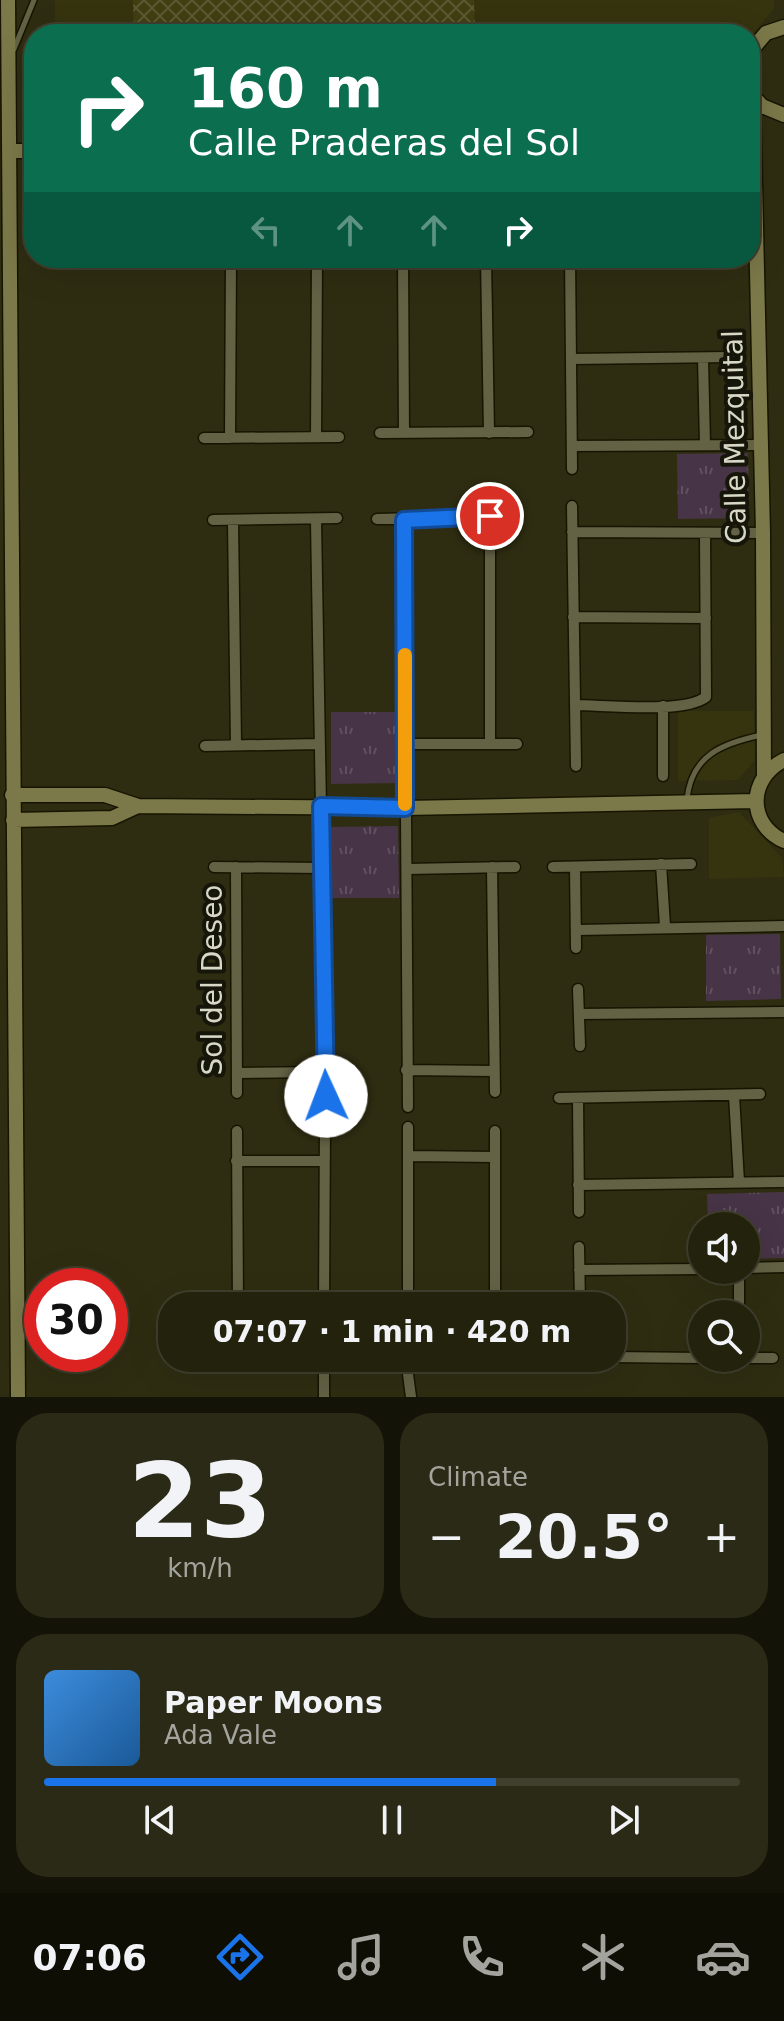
<!DOCTYPE html>
<html lang="en">
<head>
<meta charset="utf-8">
<style>
	:root { --surface:#23220d; --page:#2b2a16; --text:#f1f3f6; --muted:#a3a49d; --line:#403f2e; --accent:#1a73e8 }
	body { margin:0; font-family:"DejaVu Sans",sans-serif; background:var(--page); color:var(--text); height:100vh; display:flex; flex-direction:column; font-size:30px; white-space:nowrap }
	* { box-sizing:border-box; margin:0 }
	p { font-size:26px; color:var(--muted) }
	.icon { flex:none; width:44px; height:44px; fill:none; stroke:currentColor; stroke-width:2; stroke-linecap:round; stroke-linejoin:round }
	.map { position:relative; height:1397px; overflow:hidden }
	.panel { display:flex; flex-direction:column; gap:16px; padding:16px; background:#131307; flex:1 }
	.panel>* { flex:none }
	.hud { position:absolute; left:24px; top:24px; width:736px; height:244px; border-radius:32px; box-shadow:0 8px 32px #0002,0 0 0 2px var(--line); background:#0b6e4f; color:#fff; overflow:hidden }
	.controls { position:absolute; left:688px; top:1212px; display:grid; gap:16px }
	.controls a { display:grid; place-items:center; width:72px; height:72px; border-radius:50%; background:var(--surface); box-shadow:0 8px 32px #0002,0 0 0 2px var(--line); font-size:40px }
	.speed { position:absolute; left:24px; top:1268px; display:flex; gap:16px; font-size:40px; font-weight:700; text-align:center }
	.speed>* { display:grid; place-content:center; width:104px; height:104px; border-radius:50%; background:var(--surface); box-shadow:0 8px 32px #0002,0 0 0 2px var(--line); line-height:1 }
	.speed .limit { border:12px solid #d22; background:#fff; color:#111 }
	.pin { position:absolute; display:grid; place-items:center; width:68px; height:68px; color:#fff; margin:-34px; border:4px solid #fff; border-radius:50%; box-shadow:0 2px 8px #0007 }
	.me { position:absolute; width:88px; margin:-44px; rotate:358deg; stroke-linejoin:round; filter:drop-shadow(0 0 6px #0008) }
	.turn { display:flex; align-items:center; gap:28px; height:168px; padding:0 32px; font-size:36px }
	.turn .icon { width:104px; height:104px; stroke-width:2.5 }
	.turn b { display:block; font-size:56px; line-height:68px }
	.lanes { display:flex; align-items:center; height:76px; padding:0 32px; background:#0003; justify-content:center; gap:40px; direction:ltr }
	.lanes .off { opacity:.35 }
	.big { font-size:60px; font-weight:700; line-height:1.1 }
	.panel .tile { flex:1; display:flex; flex-direction:column; justify-content:center; gap:12px; min-width:0; padding:0 28px; border-radius:32px; background:var(--page) }
	.panel .dial { align-items:center; gap:0 }
	.dial b { font-size:104px; line-height:1 }
	.song { display:flex; align-items:center; gap:24px }
	.cover { width:96px; height:96px; border-radius:12px; background:linear-gradient(135deg,hsl(210 70% 55%),hsl(210 70% 35%)) }
	.played { height:8px; border-radius:4px; background:linear-gradient(90deg,var(--accent) 65%,var(--line) 65%) }
	.keys { display:flex; justify-content:space-around; direction:ltr }
	.heat { display:flex; justify-content:space-between; align-items:center; font-size:44px; direction:ltr }
	.panel .tiles { flex:1; display:grid; gap:16px; grid-template-columns:1fr 1fr }
	.tile:last-child { grid-column:span 2 }
	.trip { position:absolute; left:158px; top:1292px; width:468px; height:80px; border-radius:32px; background:var(--surface); box-shadow:0 8px 32px #0002,0 0 0 2px var(--line); font-weight:700; line-height:80px; text-align:center }
	.tab-bar { display:flex; height:128px; justify-content:space-around; align-items:center; background:#0e0e05; color:var(--muted) }
	.tab-bar .icon { width:56px; height:56px }
	.tab-bar .selected { color:var(--accent) }
	.tab-bar b { font-size:36px; color:var(--text) }
	.map>svg:first-child { display:block }
</style>
</head>
<body>
<div class="map">
<svg width="784" height="1397" viewBox="0 0 784 1397">
	<defs>
		<pattern id="park-tufts" width="24" height="20" patternUnits="userSpaceOnUse" patternTransform="scale(2)"><rect width="24" height="20" fill="#473447"/><path d="M3 7l-1-3M5 7V3M7 7l1-3M15 17l-1-3M17 17v-4M19 17l1-3" fill="none" stroke="#615160"/></pattern>
		<pattern id="building-cross-hatch" width="8" height="8" patternUnits="userSpaceOnUse" patternTransform="scale(2)"><rect width="8" height="8" fill="#413e12"/><path d="M0 0l8 8M0 8l8-8" fill="none" stroke="#5c5933"/></pattern>
	</defs>
	<rect width="100%" height="100%" fill="#2f2d11"/>
	<path fill="#36330f" d="M55,0H774V9L750,37V34H55Z
		M678,711H754L755,760L738,780L678,781Z
		M739,812L782,858L784,877L709,879V818Z"/>
	<path fill="url(#park-tufts)" d="M748,453L749,518L678,519L677,454Z
		M331,712H399V783L331,784Z
		M398,826L399,898H330V827Z
		M780,934L781,999L706,1001V935Z
		M784,1192V1258L746,1259V1226H708L707,1194Z"/>
	<path fill="url(#building-cross-hatch)" d="M133,0H474L475,28L134,34Z"/>
	<g fill="none" stroke-linecap="round" stroke-linejoin="round">
		<defs>
			<path id="lane" d="M14,49L34,0
				M687,800C691,755 723,743 762,735"/>
			<path id="street" d="M403,258L404,433
				M486,258L489,433
				M570,258L572,469
				M703,358L705,444
				M571,359L729,357
				M380,433L528,432
				M316,437L317,258
				M204,438L339,437
				M230,438L231,258
				M572,446L760,445
				M572,506L576,766
				M490,516V744
				M377,519L513,516
				M213,520L337,518
				M404,520L408,1107
				M316,521L326,1096
				M233,522L236,745
				M572,532L763,533
				M573,617L706,618
				M575,705C604,705 684,714 706,697L705,533
				M405,744H517
				M205,746L320,744
				M663,776V706
				M661,864L665,926
				M214,867L322,868
				M236,867L237,1093
				M492,867L495,1092
				M553,867L691,864
				M575,867L576,948
				M407,869L515,867
				M577,930L784,926
				M578,989L580,1046
				M579,1014L784,1012
				M406,1070L494,1071
				M238,1073L325,1072
				M734,1095L739,1182
				M559,1098L760,1094
				M578,1098L579,1212
				M237,1131L238,1306
				M409,1156L495,1157
				M236,1161H323
				M578,1185L784,1182
				M579,1247L580,1306
				M746,1268L784,1267
				M579,1270L702,1269
				M739,1270V1314
				M324,1306L325,1123
				M408,1306V1127
				M495,1306V1131
				M612,1357L702,1358
				M324,1358V1397
				M728,1358H773
				M406,1359L411,1397
				M219,1360H324
				M406,1364L457,1359L515,1361"/>
			<path id="secondary" d="M8,0L18,1397
				M750,52L766,33L784,27
				M752,95L762,106L784,115
				M753,97L763,533L764,776
				M11,151H34
				M784,760C748,778 747,824 784,841
				M12,795H105L138,806L405,808L755,801
				M13,820L112,818L138,806"/>
		</defs>
		<use href="#lane" stroke="#171500" stroke-width="8"/>
		<use href="#street" stroke="#171500" stroke-width="13"/>
		<use href="#secondary" stroke="#171500" stroke-width="17"/>
		<use href="#lane" stroke="#646245" stroke-width="5"/>
		<use href="#street" stroke="#646245" stroke-width="10"/>
		<use href="#secondary" stroke="#7b7849" stroke-width="14"/>
	</g>
	<g fill="none" stroke-linecap="round" stroke-linejoin="round">
		<defs>
			<path id="route" d="M326,1096L321,806L405,808L404,520L490,516"/>
		</defs>
		<use href="#route" stroke="#114b97" stroke-width="20"/>
		<use href="#route" stroke="#1a73e8" stroke-width="14"/>
		<path stroke="#f59e0b" stroke-width="14" d="M405,655V804"/>
	</g>
	<g text-anchor="middle" stroke-width="8" stroke-linejoin="round" paint-order="stroke">
		<g font-size="28" fill="#d8d8c7" stroke="#161509">
			<text transform="translate(734 437) rotate(-91)" y="10">Calle Mezquital</text>
			<text transform="translate(212 980) rotate(-90)" y="10">Sol del Deseo</text>
		</g>
	</g>
</svg>
<div class="controls">
<a><svg class="icon" aria-label="sound" viewBox="0 0 24 24"><path d="M4 9h4l5-4v14l-5-4H4zM17 9q2 3 0 6"/></svg></a>
<a><svg class="icon" aria-label="search" viewBox="0 0 24 24"><circle cx="10" cy="10" r="6"/><path d="M15 15l6 6"/></svg></a>
</div>
<div class="speed"><div class="limit">30</div></div>
<div class="pin" style="left:490px;top:516px;background:#d93025"><svg class="icon" aria-label="arrive" viewBox="0 0 24 24"><path d="M6 21V4h12l-3 4 3 4H6"/></svg></div>
<svg class="me" style="left:326px;top:1096px" viewBox="-20 -20 40 40"><circle r="19" fill="#fff"/><path d="M0-13L10 11 0 6-10 11z" fill="#1a73e8"/></svg>
<div class="trip">07:07 · 1 min · 420 m</div>
<div class="hud">
<div class="turn"><svg class="icon" aria-label="right" viewBox="0 0 24 24"><path d="M7 20v-9h11M14 6l5 5-5 5"/></svg><div><b>160 m</b>Calle Praderas del Sol</div></div>
<div class="lanes"><svg class="icon off" aria-label="left" viewBox="0 0 24 24"><path d="M17 20v-9H6M10 6l-5 5 5 5"/></svg><svg class="icon off" aria-label="ahead" viewBox="0 0 24 24"><path d="M12 20V5M6 11l6-6 6 6"/></svg><svg class="icon off" aria-label="ahead" viewBox="0 0 24 24"><path d="M12 20V5M6 11l6-6 6 6"/></svg><svg class="icon" aria-label="right" viewBox="0 0 24 24"><path d="M7 20v-9h11M14 6l5 5-5 5"/></svg></div>
</div>
</div>
<section class="panel">
<div class="tiles">
<div class="tile dial"><b>23</b><p>km/h</p></div>
<div class="tile"><p>Climate</p>
<div class="heat"><a>−</a><b class="big">20.5°</b><a>+</a></div>
</div>
<div class="tile">
<div class="song"><i class="cover"></i><div><b>Paper Moons</b><p>Ada Vale</p></div></div>
<div class="played"></div>
<div class="keys"><svg class="icon" aria-label="previous" viewBox="0 0 24 24"><path d="M18 5L8 12l10 7zM5 5v14"/></svg><svg class="icon" aria-label="pause" viewBox="0 0 24 24"><path d="M8 5v14M16 5v14"/></svg><svg class="icon" aria-label="next" viewBox="0 0 24 24"><path d="M6 5l10 7-10 7zM19 5v14"/></svg></div>
</div>
</div>
</section>
<nav class="tab-bar">
<b>07:06</b>
<svg class="icon selected" aria-label="directions" viewBox="0 0 24 24"><path d="M12 3l9 9-9 9-9-9zM9 14v-3h6M13 9l2 2-2 2"/></svg>
<svg class="icon" aria-label="music" viewBox="0 0 24 24"><path d="M9 18V5l10-2v13"/><circle cx="6" cy="18" r="3"/><circle cx="16" cy="16" r="3"/></svg>
<svg class="icon" aria-label="phone" viewBox="0 0 24 24"><path d="M5 4h4l2 5-3 2q2 4 5 5l2-3 5 2v4C11 20 4 13 5 4z"/></svg>
<svg class="icon" aria-label="climate" viewBox="0 0 24 24"><path d="M12 3v18M4 7l16 10M4 17L20 7"/></svg>
<svg class="icon" aria-label="car" viewBox="0 0 24 24"><path d="M5 17H2v-5l4-1 3-4h7l3 4 3 1v5h-3M9 17h6M6 11h13"/><circle cx="7" cy="17" r="2"/><circle cx="17" cy="17" r="2"/></svg>
</nav>
</body>
</html>
